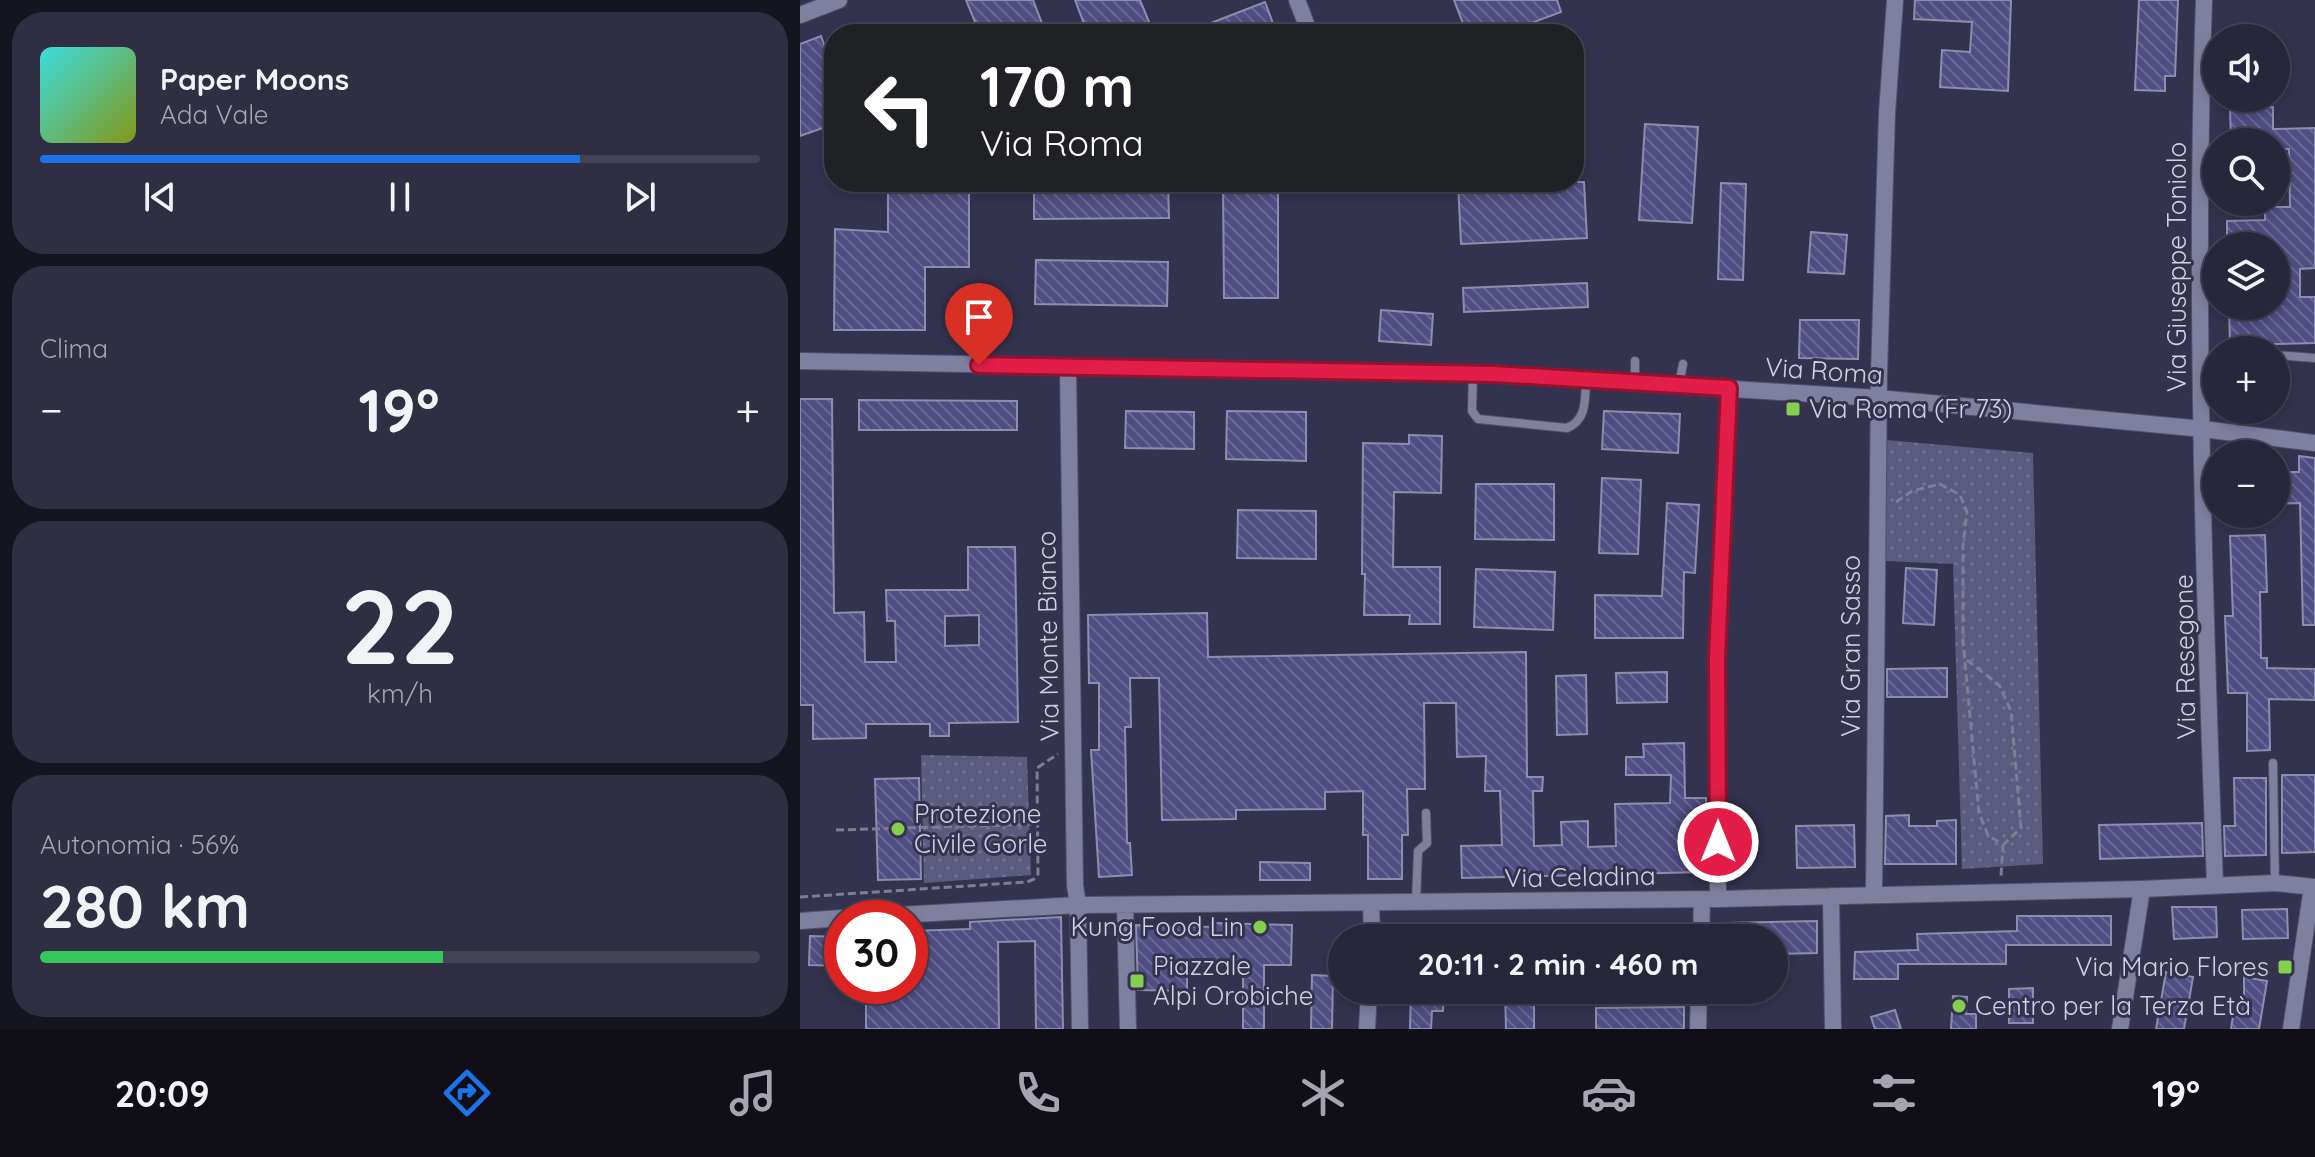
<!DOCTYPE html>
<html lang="it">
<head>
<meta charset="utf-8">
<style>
	:root { --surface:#27263b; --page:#2f2e42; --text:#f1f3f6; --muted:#a4a5af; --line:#434355; --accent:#1a73e8 }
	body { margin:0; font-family:Quicksand,sans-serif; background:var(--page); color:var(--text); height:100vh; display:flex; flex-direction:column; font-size:30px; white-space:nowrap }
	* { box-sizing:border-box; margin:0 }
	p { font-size:26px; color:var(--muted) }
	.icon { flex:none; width:44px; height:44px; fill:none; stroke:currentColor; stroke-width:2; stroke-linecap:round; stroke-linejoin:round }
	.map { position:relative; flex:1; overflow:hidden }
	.details { display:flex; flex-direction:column; gap:12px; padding:12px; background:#151520; width:800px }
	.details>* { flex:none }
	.banner { position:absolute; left:24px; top:24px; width:760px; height:168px; border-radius:32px; box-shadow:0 4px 12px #0003,0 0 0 2px var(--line); background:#202124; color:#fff; overflow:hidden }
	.fabs { position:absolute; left:1402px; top:24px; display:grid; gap:16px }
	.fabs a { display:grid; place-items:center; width:88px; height:88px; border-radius:50%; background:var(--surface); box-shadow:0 4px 12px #0003,0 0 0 2px var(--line); font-size:40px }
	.speed { position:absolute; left:24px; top:900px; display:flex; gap:16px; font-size:40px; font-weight:700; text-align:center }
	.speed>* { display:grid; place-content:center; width:104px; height:104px; border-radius:50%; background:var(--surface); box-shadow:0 4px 12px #0003,0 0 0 2px var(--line); line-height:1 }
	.speed .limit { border:12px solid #d22; background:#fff; color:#111 }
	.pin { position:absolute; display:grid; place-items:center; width:68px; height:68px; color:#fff; margin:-82px -34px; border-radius:50% 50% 50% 0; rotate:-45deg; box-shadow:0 0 8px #0007 }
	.pin .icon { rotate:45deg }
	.me { position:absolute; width:88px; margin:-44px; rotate:0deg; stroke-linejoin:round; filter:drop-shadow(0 0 6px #0008) }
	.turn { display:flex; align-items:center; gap:28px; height:168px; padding:0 24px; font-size:36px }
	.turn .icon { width:104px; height:104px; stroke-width:2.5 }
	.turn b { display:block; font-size:56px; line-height:68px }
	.big { font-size:60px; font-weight:800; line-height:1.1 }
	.details .widget { flex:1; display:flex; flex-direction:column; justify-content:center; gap:12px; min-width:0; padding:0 28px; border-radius:32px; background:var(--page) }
	.details .dial { align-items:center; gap:0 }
	.dial b { font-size:104px; line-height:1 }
	.song { display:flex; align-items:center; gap:24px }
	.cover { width:96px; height:96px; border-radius:12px; background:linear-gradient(135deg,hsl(180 70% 55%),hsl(70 70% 35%)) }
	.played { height:8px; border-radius:4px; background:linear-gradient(90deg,var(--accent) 75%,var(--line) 75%) }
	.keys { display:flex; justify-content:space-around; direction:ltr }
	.heat { display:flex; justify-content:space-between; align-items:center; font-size:44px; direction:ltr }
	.charge { height:12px; border-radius:6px; background:linear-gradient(90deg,#34c759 56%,var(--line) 0) }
	.trip { position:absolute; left:528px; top:924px; width:460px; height:80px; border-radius:40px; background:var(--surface); box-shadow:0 4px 12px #0003,0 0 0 2px var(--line); font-weight:800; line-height:80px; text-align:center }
	.menu { display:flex; height:128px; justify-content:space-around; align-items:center; background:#100f18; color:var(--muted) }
	.menu .icon { width:56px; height:56px }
	.menu .active { color:var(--accent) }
	.menu b { font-size:36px; color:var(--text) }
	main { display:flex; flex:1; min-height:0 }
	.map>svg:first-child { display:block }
</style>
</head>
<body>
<main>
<section class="details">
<div class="widget">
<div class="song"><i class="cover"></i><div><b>Paper Moons</b><p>Ada Vale</p></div></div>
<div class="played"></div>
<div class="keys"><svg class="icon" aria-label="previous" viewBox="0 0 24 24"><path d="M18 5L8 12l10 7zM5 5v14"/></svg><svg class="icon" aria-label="pause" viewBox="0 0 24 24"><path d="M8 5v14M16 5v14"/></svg><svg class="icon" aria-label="next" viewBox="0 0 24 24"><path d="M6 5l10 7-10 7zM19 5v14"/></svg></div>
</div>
<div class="widget"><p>Clima</p>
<div class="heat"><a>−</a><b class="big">19°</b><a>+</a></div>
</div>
<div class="widget dial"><b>22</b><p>km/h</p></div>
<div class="widget"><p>Autonomia · 56%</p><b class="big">280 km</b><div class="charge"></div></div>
</section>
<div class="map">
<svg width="1515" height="1029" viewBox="0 0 1515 1029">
	<defs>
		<pattern id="park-dots" width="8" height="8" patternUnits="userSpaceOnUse" patternTransform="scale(2)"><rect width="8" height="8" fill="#5b5a7f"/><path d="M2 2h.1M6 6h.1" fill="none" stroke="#727191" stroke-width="1.8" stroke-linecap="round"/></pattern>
		<pattern id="building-back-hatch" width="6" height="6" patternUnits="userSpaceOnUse" patternTransform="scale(2)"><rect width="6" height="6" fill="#504d82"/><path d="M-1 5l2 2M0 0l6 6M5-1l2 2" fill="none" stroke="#686693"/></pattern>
	</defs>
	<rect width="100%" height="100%" fill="#34334f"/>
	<path fill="url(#park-dots)" d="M1086,440L1233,453L1243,864L1162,869L1153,564L1084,561Z
		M121,755L227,757L231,875L124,883Z"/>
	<path fill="url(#building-back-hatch)" stroke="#8d8eaf" stroke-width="2" fill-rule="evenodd" d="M166,0H233L246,34H180Z
		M275,0H340L354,34H288Z
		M654,0H757L761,12L702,34H667Z
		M1115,0H1211L1208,91L1140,87L1142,50L1170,52L1172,22L1114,19Z
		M1339,0H1378L1375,76H1365V91L1335,90Z
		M465,2L477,34H385V33Z
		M21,36L34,72V124L0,136V44Z
		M1473,107V129L1515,128V268L1500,269V297H1515V343L1430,345L1429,306H1476V246H1427V221L1465,220V207H1490L1489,149H1476V142H1431L1430,108Z
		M845,124L898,127L892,223L839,220Z
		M88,182H169V267H125V330H34L35,229L88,232Z
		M234,182H368L369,218L234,219Z
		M423,182H478V298H424Z
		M658,182H784L787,238L661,244Z
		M921,183L946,184L943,280L918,279Z
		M1011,232L1047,235L1044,274L1008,272Z
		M236,260L368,262L367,306L235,304Z
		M787,283L788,307L664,312L663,288Z
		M581,310L633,314L631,345L579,341Z
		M1000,320H1059L1058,359L999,358Z
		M0,399H32L34,613L64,612L65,662H96L95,621H87L86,590H168V547H215L218,722L149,723V736H130V724H66V738L13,739V705H0ZM179,615V645L145,646V616Z
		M59,400L217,401V430H59Z
		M326,411L394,412V449L325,448Z
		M427,411L506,412V461L426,459Z
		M804,411L880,414L878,453L802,449Z
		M609,435L642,436L641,493L594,492L593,567H640V624H609L610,615H564L565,574H562L563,443L609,444Z
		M1499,456L1515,458V625H1503L1500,503L1476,504V472H1499Z
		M802,478L841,480L838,554L799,553Z
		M676,484H754V540L675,539Z
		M867,503L899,505L895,573L884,572L883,638H795V595L862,596Z
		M438,510L516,511V559L437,558Z
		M1465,535L1467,592H1460L1461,658H1467V668L1515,669V700L1469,699L1470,750L1447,751V693H1428L1425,616H1433L1430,536Z
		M1106,568L1137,570L1134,625L1103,623Z
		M676,569L755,572L753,630L674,627Z
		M407,613L408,657L726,652L727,777H743L742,791H733L734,846L762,845L761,822L788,821V847L816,846L815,804L870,803L871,775H826V757H844L843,744L884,743L885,798H906V823H901L902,872L662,878L661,846L702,845L700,791H685L686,756L657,757L656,703H624L625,789H607L608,835H602V879H568V835H563V791L525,792V809L436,810V819L362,820L359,678H330L331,727H325L327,843H330L332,875L299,877L291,750H299V683H289L288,615Z
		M1147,668V697H1087V669Z
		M867,672V702L817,703L816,673Z
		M786,675L787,734L757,735L756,676Z
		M1482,775H1515V852L1482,853Z
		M119,778L121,879L78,880L75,779Z
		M1434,778H1466V855L1425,856L1424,826H1435Z
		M1109,815V826H1137V821L1156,820V864H1085L1086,816Z
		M1402,823L1403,856L1300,859L1299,825Z
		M1054,825L1055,867L997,868L996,826Z
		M460,862L510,863V880H460Z
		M1372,907H1416L1417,937L1374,939Z
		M1487,909L1488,938L1443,939L1442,910Z
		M1217,916H1311V945H1206V964H1098V979H1054L1055,952L1118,950L1117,934L1217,931Z
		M261,917L263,1029H236L235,941L198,942L199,1029H66V989L104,990L105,986H110V931L170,929V922Z
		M1017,921V953L974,954V938H928L927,923Z
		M413,923L492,925L491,965H464V1029H443V965L387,964V991L338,990L336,925L413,927Z
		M890,924V938H811V926Z
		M10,936L42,937V966L9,965Z
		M1366,972L1393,977L1384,1029H1356Z
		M512,975L533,976L532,1029H511Z
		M1444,977L1467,981L1459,1029H1431L1435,1003H1444Z
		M1233,988V1023H1209V989Z
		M611,990H644L643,1011H632L631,1029H610Z
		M705,990H734V1029H706Z
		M1153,996L1167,997L1166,1014H1176V1029H1151Z
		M884,1007V1029H796V1008Z
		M1095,1010L1101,1029H1075L1071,1017Z"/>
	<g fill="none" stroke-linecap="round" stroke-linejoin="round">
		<defs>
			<path id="lane" d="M1476,355L1515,358
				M673,374L672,411L678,419L767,428C787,420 785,399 786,380
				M835,382V361
				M879,385L883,364
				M1473,763L1475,883
				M616,902L618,851L627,843L626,813"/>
			<path id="street" d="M497,0L510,34
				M1404,0C1394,293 1404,591 1415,885
				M0,15L39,0
				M0,361L693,374L1078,398L1403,429L1515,443
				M268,367L275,885L278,905L280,1029
				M1074,895L1079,374L1087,113L1095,0
				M1031,896L1033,1029
				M918,899L917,658L929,388
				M571,903L572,938
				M325,906L328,1029
				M45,918L278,905L918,899L1342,889L1475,883L1515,887
				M0,921L42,918
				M901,938L902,899
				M567,1029L569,990
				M898,1029L899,990
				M1320,1029L1342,889
				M1491,1029L1512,887"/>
		</defs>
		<use href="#lane" stroke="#525168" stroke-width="10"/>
		<use href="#street" stroke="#525168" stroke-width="18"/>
		<path stroke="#7d7d94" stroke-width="3" stroke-dasharray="8 4" stroke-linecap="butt" d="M1096,502L1112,491L1140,484L1160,495L1167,512L1163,545V641L1179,813L1188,835L1203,845L1201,876
			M1167,660L1199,685L1211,711L1221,828L1203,845
			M36,830L239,824
			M0,897L227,882L234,879L238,874L237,768L258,754"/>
		<use href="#lane" stroke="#7f7fa0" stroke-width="8"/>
		<use href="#street" stroke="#7f7fa0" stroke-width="16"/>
	</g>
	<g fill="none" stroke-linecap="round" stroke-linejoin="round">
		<defs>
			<path id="route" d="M179,365L693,374L929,388L917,658L918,842"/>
		</defs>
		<use href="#route" stroke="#92132f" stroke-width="20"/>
		<use href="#route" stroke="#e11d48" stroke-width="14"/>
	</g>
	<g fill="#84cf4d" stroke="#34334f" stroke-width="3">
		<rect x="985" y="401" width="16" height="16" rx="4"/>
		<circle cx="98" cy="829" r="8"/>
		<circle cx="460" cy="927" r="8"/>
		<rect x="1477" y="959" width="16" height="16" rx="4"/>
		<rect x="329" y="973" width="16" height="16" rx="4"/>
		<circle cx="1159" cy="1006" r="8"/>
	</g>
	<g text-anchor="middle" stroke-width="6" stroke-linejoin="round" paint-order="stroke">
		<g font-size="26" fill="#d0d0e2" stroke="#34334f">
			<text transform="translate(1377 267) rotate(-90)" y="9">Via Giuseppe Toniolo</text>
			<text transform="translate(1024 371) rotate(4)" y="9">Via Roma</text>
			<text transform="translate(248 636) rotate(-91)" y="9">Via Monte Bianco</text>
			<text transform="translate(1051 646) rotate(-90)" y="9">Via Gran Sasso</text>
			<text transform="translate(1385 657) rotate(-91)" y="9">Via Resegone</text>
			<text transform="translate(780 877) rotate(-1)" y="9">Via Celadina</text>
		</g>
		<g font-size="26" fill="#d0d0e2" stroke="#34334f" text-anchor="start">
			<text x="1009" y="418">Via Roma (Fr 73)</text>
			<text x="114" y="823">Protezione<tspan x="114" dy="30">Civile Gorle</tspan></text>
			<text x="444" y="936" text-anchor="end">Kung Food Lin</text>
			<text x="353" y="975">Piazzale<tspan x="353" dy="30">Alpi Orobiche</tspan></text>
			<text x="1469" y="976" text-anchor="end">Via Mario Flores</text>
			<text x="1175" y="1015">Centro per la Terza Età</text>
		</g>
	</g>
</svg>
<div class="fabs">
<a><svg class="icon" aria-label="sound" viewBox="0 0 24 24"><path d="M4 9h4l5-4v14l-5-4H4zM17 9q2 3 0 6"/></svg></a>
<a><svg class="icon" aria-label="search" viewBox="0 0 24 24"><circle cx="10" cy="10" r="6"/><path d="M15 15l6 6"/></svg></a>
<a><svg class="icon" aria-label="layers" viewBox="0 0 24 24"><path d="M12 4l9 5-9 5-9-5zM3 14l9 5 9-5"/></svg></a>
<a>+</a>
<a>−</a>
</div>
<div class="speed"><div class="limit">30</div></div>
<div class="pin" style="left:179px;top:365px;background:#d93025"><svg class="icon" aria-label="arrive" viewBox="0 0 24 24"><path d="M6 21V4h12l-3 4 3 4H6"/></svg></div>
<svg class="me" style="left:918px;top:842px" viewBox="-20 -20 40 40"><circle r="17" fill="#e11d48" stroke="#fff" stroke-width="3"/><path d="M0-11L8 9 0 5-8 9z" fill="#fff"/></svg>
<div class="trip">20:11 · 2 min · 460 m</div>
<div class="banner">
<div class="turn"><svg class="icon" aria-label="left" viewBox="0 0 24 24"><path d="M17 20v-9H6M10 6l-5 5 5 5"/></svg><div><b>170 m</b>Via Roma</div></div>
</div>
</div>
</main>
<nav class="menu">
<b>20:09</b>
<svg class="icon active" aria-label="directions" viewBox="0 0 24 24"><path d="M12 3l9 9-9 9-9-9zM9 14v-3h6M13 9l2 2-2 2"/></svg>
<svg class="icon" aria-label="music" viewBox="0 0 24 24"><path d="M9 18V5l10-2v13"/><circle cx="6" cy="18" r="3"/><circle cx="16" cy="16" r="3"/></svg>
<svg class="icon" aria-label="phone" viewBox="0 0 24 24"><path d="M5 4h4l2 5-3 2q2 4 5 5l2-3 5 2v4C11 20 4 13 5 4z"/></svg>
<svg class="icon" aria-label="climate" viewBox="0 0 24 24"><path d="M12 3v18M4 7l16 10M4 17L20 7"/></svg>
<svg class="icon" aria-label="car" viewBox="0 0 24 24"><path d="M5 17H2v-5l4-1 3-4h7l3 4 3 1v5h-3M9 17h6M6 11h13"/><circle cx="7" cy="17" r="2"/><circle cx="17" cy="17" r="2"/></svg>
<svg class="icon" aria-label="filters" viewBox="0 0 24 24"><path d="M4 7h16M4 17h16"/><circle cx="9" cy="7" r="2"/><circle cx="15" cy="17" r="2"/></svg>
<b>19°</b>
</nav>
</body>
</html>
